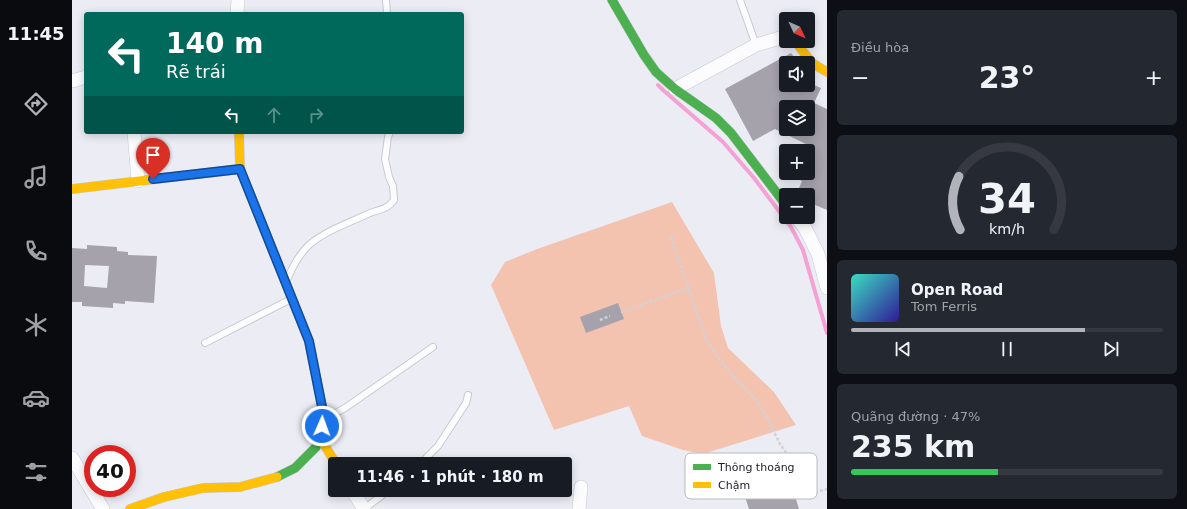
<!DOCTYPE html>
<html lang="vi">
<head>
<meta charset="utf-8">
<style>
	:root { --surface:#171b24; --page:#242831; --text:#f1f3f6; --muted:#9ea1a6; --line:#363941; --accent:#b2b3ba }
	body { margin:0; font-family:"DejaVu Sans",sans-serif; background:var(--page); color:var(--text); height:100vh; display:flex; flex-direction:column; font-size:15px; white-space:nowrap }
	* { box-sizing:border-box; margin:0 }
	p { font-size:13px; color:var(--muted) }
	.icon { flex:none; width:22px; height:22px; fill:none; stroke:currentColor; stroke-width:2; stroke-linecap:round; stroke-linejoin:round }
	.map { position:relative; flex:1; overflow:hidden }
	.details { display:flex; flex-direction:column; gap:10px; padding:10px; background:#0d0f14; width:360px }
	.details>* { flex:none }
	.guide { position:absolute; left:12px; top:12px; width:380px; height:122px; border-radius:4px; box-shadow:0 2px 10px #0003; background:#00695c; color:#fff; overflow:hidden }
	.needle { width:26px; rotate:134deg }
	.controls { position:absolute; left:707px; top:12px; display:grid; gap:8px }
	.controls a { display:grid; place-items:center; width:36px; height:36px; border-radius:4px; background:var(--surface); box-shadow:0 2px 10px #0003; font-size:20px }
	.speed { position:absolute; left:12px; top:445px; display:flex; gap:8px; font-size:20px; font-weight:700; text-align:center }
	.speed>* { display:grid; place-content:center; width:52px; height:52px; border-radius:50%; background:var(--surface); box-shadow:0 2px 10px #0003; line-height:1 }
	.speed .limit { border:6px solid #d22; background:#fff; color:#111 }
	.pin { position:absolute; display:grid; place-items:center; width:34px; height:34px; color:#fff; margin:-41px -17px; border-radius:50% 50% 50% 0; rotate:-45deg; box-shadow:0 0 4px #0007 }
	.pin .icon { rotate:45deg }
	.me { position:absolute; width:44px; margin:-22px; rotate:2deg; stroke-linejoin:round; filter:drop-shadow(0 0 3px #0008) }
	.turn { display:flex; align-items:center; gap:14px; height:84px; padding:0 16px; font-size:18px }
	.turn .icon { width:52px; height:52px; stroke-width:2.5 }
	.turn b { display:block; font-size:28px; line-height:34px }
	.lanes { display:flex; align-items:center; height:38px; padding:0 16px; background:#0003; justify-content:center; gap:20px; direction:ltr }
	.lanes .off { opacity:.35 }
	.big { font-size:30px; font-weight:800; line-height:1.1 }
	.details .card { flex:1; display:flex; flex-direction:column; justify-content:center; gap:6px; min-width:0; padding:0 14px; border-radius:6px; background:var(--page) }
	.details .dial { align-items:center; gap:0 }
	.dial svg { height:104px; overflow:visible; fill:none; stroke:var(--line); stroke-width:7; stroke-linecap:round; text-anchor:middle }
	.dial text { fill:var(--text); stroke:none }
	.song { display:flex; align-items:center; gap:12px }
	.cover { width:48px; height:48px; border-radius:6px; background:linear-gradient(135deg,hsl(170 70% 55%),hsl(250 70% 35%)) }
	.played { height:4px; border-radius:2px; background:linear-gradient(90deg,var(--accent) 75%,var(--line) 75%) }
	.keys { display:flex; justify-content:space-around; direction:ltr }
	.heat { display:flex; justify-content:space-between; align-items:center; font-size:22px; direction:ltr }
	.charge { height:6px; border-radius:3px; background:linear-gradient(90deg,#34c759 47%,var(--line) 0) }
	.trip { position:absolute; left:256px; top:457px; width:244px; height:40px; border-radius:4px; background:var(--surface); box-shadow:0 2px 10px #0003; font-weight:800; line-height:40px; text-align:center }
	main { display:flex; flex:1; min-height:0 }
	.menu { display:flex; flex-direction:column; width:72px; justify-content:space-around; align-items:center; background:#090b0e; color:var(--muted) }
	.menu .icon { width:28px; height:28px }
	.menu .selected { color:var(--accent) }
	.menu b { font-size:18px; color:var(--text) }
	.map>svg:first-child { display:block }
</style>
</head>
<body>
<main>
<nav class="menu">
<b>11:45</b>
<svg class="icon selected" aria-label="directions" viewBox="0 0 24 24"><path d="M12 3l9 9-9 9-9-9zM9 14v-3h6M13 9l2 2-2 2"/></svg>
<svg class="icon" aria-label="music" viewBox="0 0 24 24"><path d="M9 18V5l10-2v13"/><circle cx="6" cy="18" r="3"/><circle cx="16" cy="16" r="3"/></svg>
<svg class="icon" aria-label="phone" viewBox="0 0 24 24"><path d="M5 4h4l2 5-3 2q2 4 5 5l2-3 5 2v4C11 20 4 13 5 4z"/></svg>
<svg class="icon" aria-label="climate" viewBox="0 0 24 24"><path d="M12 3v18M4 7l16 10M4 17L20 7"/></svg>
<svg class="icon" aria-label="car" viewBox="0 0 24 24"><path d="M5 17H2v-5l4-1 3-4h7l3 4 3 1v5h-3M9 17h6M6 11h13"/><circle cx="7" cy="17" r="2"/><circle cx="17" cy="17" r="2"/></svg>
<svg class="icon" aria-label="filters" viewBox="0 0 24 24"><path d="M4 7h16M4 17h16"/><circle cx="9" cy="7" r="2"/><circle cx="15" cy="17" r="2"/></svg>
</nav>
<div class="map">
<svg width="755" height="509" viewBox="0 0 755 509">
	<rect width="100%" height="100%" fill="#ececf5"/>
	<path fill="#f3c3b0" d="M600,202L642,273L649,326L656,348L702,392L724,425L631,454L611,450L570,436L557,406L482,430L419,285L433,262L465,249Z"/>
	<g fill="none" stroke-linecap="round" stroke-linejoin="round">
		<path stroke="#f3a2d3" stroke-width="4" d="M586,85L591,90L651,142L682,178L719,227L731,250L755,333"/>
	</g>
	<path fill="#a5a2ac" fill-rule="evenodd" d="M719,53L727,63H714V85H742L749,88L742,103L755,109V210L736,202V195H724L730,181L714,173H736V156L740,147L703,129L681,141L653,89ZM714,107H736V129H714Z
		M15,245L45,247V251L56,252V255L85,256L82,303L53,301V304L41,303V308L10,306V302H0V248L15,249ZM13,265L37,266L35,288L12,286Z
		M546,303L552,319L514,333L508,317Z
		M713,463L727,509H677L667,478Z"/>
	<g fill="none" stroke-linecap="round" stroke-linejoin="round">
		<defs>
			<path id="lane" d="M314,0L315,14
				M668,0L684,45
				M216,278C220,267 229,252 238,244C255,230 279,222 298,213C308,209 315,210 322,200L321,186L317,177L313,159L316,137L318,132
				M133,343L219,299
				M254,417L260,415L273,408L361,347
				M348,464L366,446L394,403L396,395
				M292,509L317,490"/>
			<path id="street" d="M165,14L166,0
				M0,81L14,77
				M603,89L684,45L708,38L714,39
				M62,132L66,181
				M724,217L733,228L746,254L755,288
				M0,458L31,509
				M280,490L292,509
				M507,509L509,487"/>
			<path id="fast" d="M540,0L572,55L584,72L603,89L644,118L659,133L714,205
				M205,477L223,468L244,447L247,436"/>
			<path id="slow" d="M723,41L740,63L755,72
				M167,132L168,169L237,341L252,417L247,436L264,464
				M0,189L168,169
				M58,509L92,497L131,488L168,487L205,477"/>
		</defs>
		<use href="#lane" stroke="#c8c8d4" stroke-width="8"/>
		<use href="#street" stroke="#c8c8d4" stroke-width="14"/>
		<use href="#fast" stroke="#c8c8d4" stroke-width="10"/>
		<use href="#slow" stroke="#c8c8d4" stroke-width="10"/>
		<path stroke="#d2d2d6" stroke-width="2.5" stroke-dasharray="3 2" stroke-linecap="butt" d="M599,237L634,339L644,355L659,374L684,400L695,418L708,444L722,464L733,496
			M549,312L617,288
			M528,320L538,316
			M724,498L755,489"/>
		<use href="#lane" stroke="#fcfcfe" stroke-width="6"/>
		<use href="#street" stroke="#fcfcfe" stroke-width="13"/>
		<use href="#fast" stroke="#4caf50" stroke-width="9"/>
		<use href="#slow" stroke="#ffc107" stroke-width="9"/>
	</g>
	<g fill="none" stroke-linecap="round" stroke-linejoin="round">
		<defs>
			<path id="route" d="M81,179L168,169L237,341L252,417L250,426"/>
		</defs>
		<use href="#route" stroke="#114b97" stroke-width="10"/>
		<use href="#route" stroke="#1a73e8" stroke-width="7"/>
	</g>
	<rect x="613" y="453" width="132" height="46" rx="6" fill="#fff" stroke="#bababe" stroke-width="1"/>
	<rect x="621" y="464" width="18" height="6" fill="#4caf50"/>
	<rect x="621" y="482" width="18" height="6" fill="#ffc107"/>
	<g font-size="11" fill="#1a1a28">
		<text x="646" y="471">Thông thoáng</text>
		<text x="646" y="489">Chậm</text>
	</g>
</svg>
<div class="controls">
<a><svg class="needle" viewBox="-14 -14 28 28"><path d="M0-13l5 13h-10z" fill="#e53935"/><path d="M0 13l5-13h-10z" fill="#9ea1a6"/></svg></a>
<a><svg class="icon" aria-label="sound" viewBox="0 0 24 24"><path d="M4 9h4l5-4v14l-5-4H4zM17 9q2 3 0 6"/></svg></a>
<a><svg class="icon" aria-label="layers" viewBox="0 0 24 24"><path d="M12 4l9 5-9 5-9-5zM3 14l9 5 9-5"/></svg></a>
<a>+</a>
<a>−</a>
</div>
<div class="speed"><div class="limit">40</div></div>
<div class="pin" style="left:81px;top:179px;background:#d93025"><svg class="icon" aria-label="arrive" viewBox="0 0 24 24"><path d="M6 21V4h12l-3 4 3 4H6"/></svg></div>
<svg class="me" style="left:250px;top:426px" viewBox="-20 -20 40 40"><circle r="17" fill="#1a73e8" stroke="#fff" stroke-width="3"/><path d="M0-11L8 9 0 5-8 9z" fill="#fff"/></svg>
<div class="trip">11:46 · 1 phút · 180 m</div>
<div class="guide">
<div class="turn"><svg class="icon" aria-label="left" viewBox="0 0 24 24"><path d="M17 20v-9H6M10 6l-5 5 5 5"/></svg><div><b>140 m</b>Rẽ trái</div></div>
<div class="lanes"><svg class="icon" aria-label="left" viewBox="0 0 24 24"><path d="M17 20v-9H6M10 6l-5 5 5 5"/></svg><svg class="icon off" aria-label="ahead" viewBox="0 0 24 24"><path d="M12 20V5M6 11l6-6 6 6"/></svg><svg class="icon off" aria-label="right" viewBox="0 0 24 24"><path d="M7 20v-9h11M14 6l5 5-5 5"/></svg></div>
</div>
</div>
<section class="details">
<div class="card"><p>Điều hòa</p>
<div class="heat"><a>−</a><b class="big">23°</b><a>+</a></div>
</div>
<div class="card dial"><svg viewBox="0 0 100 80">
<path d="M14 69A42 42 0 1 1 86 69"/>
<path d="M14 69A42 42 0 0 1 13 28" stroke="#b2b3ba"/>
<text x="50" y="56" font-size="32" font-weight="700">34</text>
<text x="50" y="72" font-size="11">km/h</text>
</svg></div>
<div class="card">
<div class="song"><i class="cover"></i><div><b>Open Road</b><p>Tom Ferris</p></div></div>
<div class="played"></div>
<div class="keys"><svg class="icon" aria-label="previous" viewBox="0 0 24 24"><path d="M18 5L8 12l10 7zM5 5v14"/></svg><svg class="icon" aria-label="pause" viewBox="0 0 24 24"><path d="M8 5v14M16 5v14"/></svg><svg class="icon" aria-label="next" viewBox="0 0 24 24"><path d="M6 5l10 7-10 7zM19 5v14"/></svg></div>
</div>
<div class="card"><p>Quãng đường · 47%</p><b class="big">235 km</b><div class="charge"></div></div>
</section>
</main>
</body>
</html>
